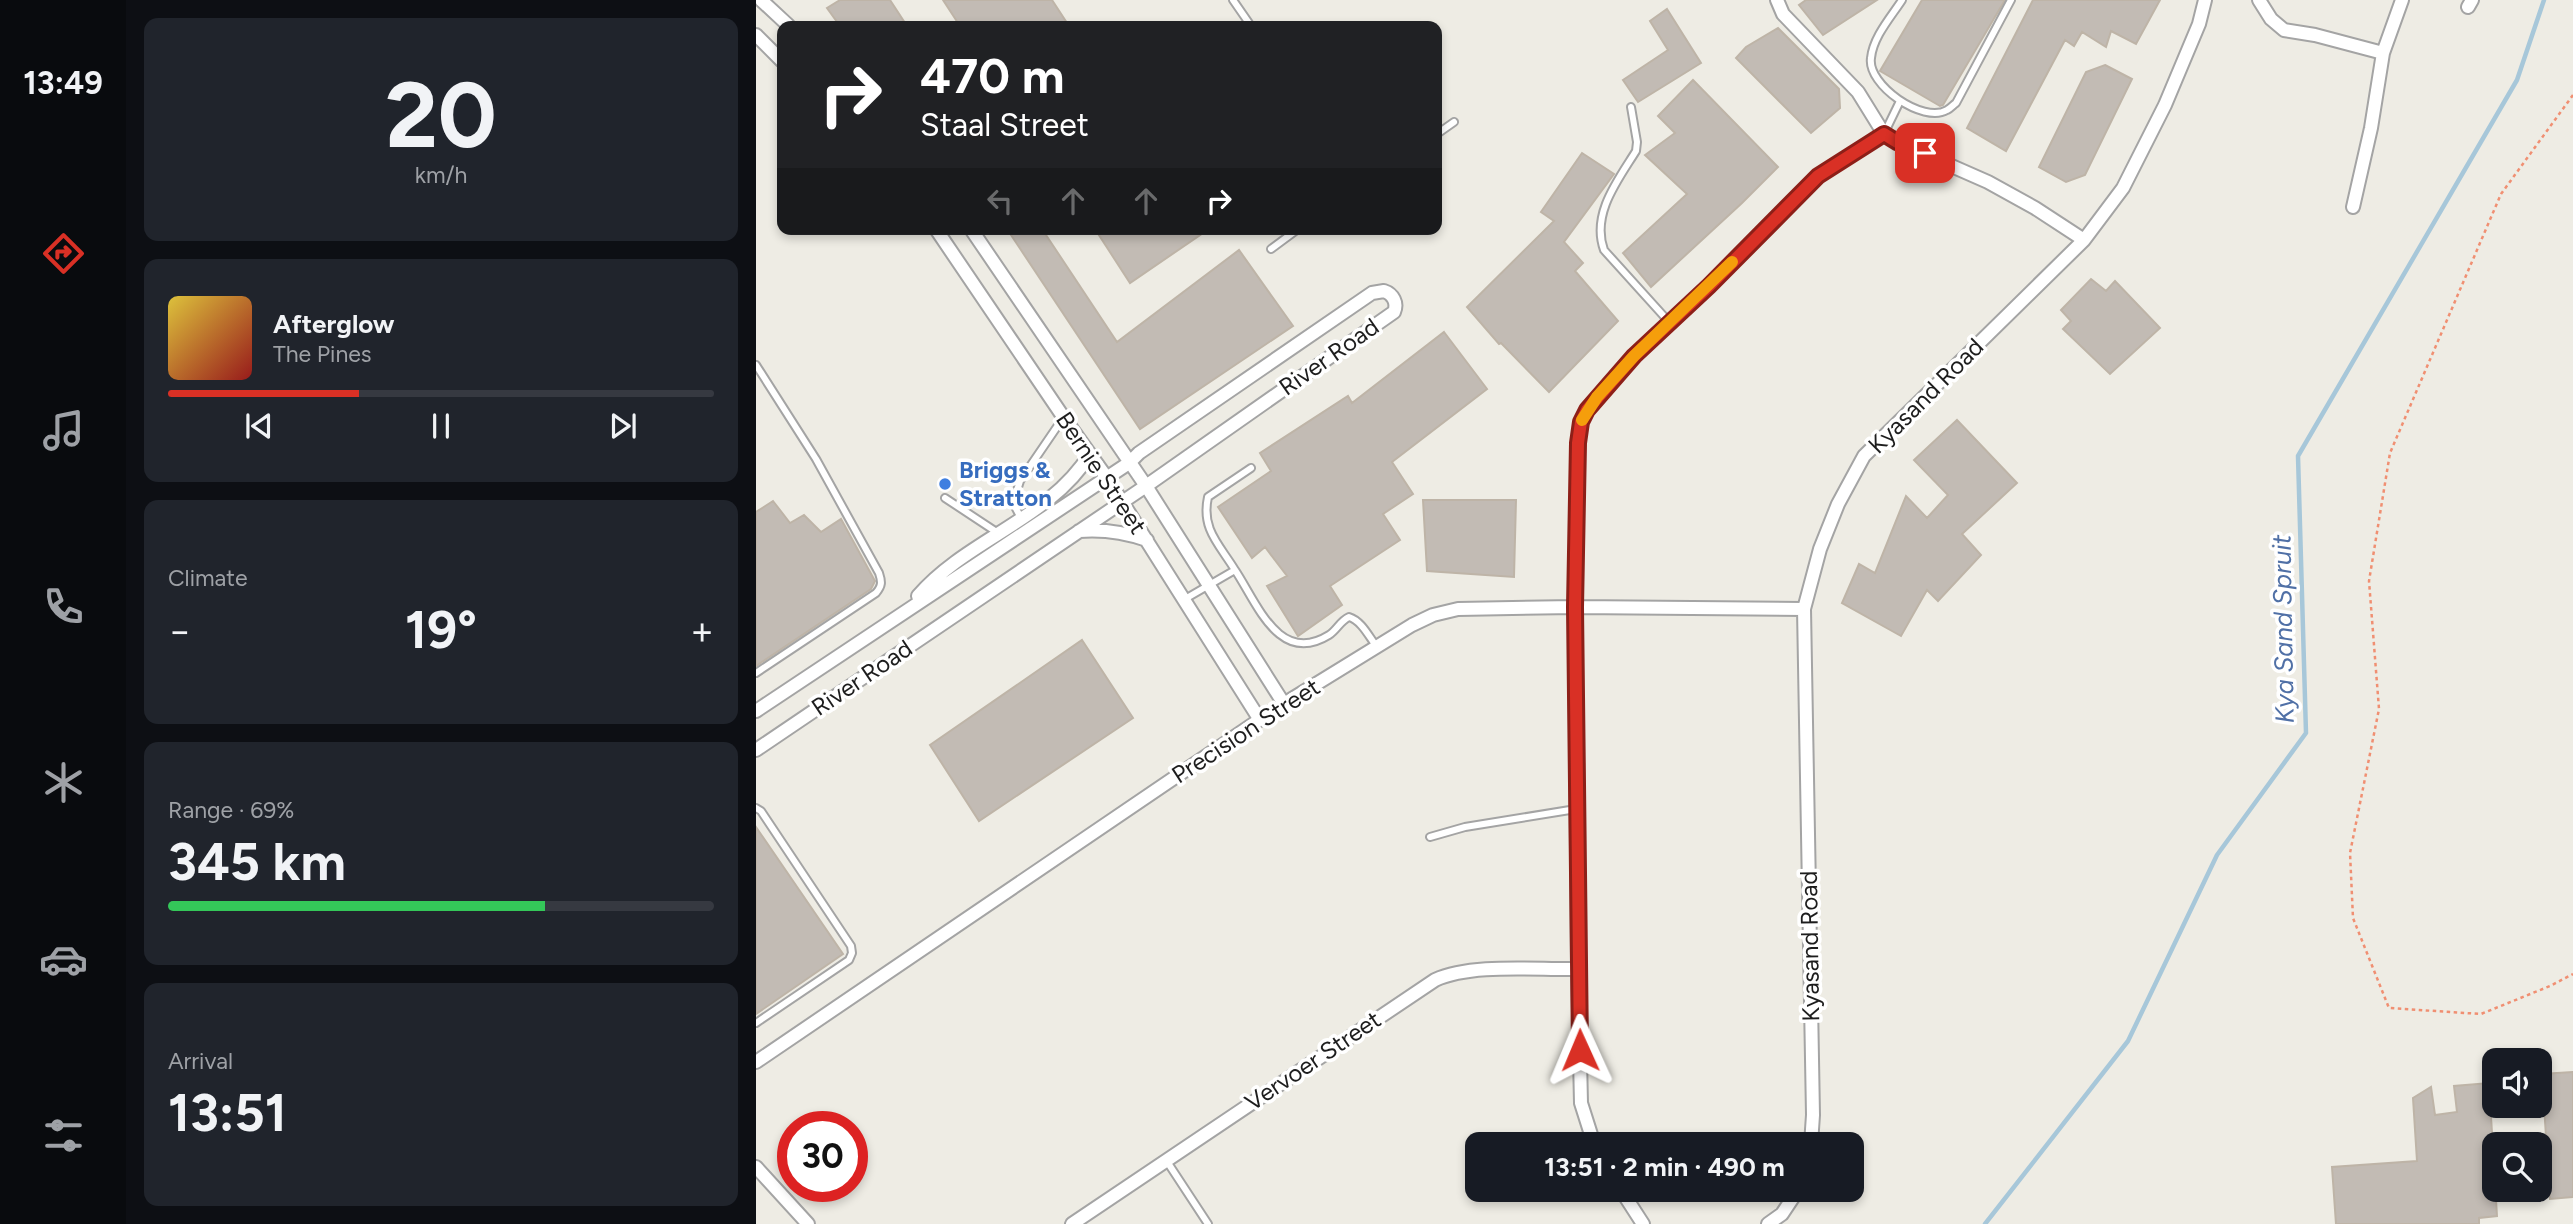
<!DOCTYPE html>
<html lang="en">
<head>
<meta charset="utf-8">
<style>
	:root { --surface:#171b24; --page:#20242c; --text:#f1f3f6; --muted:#9ea1a6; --line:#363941; --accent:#d93025 }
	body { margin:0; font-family:Figtree,sans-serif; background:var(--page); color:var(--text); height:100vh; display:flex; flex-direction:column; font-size:26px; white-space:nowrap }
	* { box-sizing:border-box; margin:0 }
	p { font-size:23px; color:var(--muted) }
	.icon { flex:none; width:38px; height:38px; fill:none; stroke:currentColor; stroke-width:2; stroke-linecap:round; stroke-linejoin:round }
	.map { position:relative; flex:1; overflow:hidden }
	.drawer { display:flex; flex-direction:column; gap:18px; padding:18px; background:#0d0f14; width:630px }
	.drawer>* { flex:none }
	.top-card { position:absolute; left:21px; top:21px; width:665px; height:214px; border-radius:14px; box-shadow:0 4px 10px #0003; background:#202124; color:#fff; overflow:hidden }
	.buttons { position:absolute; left:1726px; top:1048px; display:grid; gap:14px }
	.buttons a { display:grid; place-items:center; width:70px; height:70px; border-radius:14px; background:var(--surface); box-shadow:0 4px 10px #0003; font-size:35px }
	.speed { position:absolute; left:21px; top:1111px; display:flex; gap:14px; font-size:35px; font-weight:700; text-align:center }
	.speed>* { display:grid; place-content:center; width:91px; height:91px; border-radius:50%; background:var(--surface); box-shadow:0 4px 10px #0003; line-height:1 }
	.speed .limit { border:10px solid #d22; background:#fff; color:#111 }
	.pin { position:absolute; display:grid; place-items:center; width:60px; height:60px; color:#fff; margin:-30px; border-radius:14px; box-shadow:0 4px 10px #0006 }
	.me { position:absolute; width:77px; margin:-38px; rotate:359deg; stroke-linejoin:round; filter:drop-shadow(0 0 5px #0008) }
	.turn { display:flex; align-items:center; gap:24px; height:147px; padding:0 28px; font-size:32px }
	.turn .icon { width:91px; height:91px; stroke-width:2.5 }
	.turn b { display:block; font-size:49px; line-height:60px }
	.lanes { display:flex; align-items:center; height:66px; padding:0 28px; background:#0003; justify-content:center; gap:35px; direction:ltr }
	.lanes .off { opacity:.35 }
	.big { font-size:52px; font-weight:700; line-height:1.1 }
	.drawer .tile { flex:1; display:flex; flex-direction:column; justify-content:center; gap:10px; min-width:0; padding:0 24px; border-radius:14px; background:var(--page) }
	.drawer .dial { align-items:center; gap:0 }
	.dial b { font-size:91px; line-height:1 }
	.song { display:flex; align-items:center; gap:21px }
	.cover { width:84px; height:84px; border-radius:10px; background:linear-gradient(135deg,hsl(50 70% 55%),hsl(0 70% 35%)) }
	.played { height:7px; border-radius:4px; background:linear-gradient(90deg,var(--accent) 35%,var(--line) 35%) }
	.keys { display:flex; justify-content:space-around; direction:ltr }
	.heat { display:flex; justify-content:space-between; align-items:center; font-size:38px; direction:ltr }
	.charge { height:10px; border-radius:5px; background:linear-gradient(90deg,#34c759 69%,var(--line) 0) }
	.trip { position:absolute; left:709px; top:1132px; width:399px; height:70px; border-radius:14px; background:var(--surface); box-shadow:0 4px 10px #0003; font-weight:700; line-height:70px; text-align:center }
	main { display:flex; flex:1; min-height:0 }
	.tabs { display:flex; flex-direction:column; width:126px; justify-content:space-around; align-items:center; background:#090b0e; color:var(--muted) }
	.tabs .icon { width:49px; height:49px }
	.tabs .active { color:var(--accent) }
	.tabs b { font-size:32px; color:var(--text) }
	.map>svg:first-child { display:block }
</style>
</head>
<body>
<main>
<nav class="tabs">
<b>13:49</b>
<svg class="icon active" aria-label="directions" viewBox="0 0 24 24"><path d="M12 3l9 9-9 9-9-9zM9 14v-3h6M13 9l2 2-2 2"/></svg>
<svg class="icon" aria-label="music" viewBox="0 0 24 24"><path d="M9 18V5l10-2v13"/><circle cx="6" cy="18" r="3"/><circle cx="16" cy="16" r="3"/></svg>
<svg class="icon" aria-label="phone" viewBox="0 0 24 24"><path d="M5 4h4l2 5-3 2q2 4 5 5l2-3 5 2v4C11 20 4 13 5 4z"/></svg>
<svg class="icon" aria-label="climate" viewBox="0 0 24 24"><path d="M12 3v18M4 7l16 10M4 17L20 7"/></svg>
<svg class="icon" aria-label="car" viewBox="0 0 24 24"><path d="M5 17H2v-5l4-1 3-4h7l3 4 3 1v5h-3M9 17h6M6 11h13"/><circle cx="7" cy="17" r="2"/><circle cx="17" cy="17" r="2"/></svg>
<svg class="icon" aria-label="filters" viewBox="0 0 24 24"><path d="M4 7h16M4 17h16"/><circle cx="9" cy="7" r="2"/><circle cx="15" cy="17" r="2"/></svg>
</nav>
<section class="drawer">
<div class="tile dial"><b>20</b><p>km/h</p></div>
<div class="tile">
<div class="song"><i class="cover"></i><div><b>Afterglow</b><p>The Pines</p></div></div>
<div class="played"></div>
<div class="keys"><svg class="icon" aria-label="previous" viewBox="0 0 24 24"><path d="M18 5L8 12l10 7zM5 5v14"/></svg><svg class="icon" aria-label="pause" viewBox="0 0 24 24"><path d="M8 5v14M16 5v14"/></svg><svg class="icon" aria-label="next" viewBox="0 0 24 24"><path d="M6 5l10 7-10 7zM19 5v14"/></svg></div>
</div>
<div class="tile"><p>Climate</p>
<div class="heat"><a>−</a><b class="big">19°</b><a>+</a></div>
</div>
<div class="tile"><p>Range · 69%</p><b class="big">345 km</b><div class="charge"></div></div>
<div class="tile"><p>Arrival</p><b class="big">13:51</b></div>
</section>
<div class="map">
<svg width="1817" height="1224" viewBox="0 0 1817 1224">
	<rect width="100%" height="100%" fill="#eeece4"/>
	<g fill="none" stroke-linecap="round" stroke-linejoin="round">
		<path stroke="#a7c7d9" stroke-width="4.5" d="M1229,1224L1372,1041L1461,855L1550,733L1542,456L1761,80L1788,0"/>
	</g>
	<path fill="#c2bbb4" stroke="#beb4a7" stroke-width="2" d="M84,0H134L151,26H84L71,8Z
		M187,0H296L313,26H204Z
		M1050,0H1121L1067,35L1043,5Z
		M1166,0H1249L1187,105L1184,106L1124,71Z
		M1277,0H1404L1380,44L1355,31L1350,47L1326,32L1318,46L1309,40L1250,151L1211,128Z
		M911,9L945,63L882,102L867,80L912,50L894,21Z
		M1022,28L1083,89L1084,108L1055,133L980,58L990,47Z
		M1349,65L1376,79L1329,175L1310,182L1283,167L1330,72Z
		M937,80L1022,167L986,203L895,287L867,253L931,194L889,155L919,133L902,116Z
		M826,153L858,174L808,242L827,263L819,271L862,321L793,392L745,343L743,344L711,307L798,221L785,212Z
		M251,229H286L361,342L483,250L537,326L384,429Z
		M339,229H453L374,283Z
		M1335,279L1350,291L1359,281L1404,328L1354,374L1307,329L1315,321L1305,310Z
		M688,332L731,389L636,462L657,494L627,514L644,540L574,586L586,605L542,636L511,586L531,576L509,547L496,558L462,507L515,471L504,453L592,396L596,403Z
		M1201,420L1261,483L1206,534L1225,555L1182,601L1171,590L1145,636L1086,603L1103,564L1119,573L1150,496L1171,518L1192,495L1158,460Z
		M667,500H760L758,577L671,571Z
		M17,501L34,523L48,515L65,532L85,519L119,581L115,589L0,666V512Z
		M326,640L377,718L223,821L174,745Z
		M0,827L87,954L0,1014Z
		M1817,1072V1197L1794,1199L1786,1074Z
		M1733,1083L1741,1216L1723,1218V1224H1580L1576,1167L1661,1161L1657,1098L1675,1087L1679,1115L1701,1112L1698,1086Z"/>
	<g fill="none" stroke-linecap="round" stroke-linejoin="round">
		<defs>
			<path id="lane" d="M477,0L495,26
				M1146,0C1135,17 1117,37 1115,58C1111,85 1167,124 1191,110C1195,108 1197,105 1200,103L1255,0
				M875,107L881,142L880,151C862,180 835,214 848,250L914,323
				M681,134L698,122
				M1128,134L1144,101
				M515,249L542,229
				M0,365L60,459L123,573C126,582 126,586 120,593L0,673
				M189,498L242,533
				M265,518L257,503L264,481L307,418
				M479,570C501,603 523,666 573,635C581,630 584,621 593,617C606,621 613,637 621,647
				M429,599L479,570C463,544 445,529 452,497L495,468
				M0,808L5,811L95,946L96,953L93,960L0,1023
				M674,837L709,827L820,809
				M410,1160L452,1224"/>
			<path id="street" d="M5,0L33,26
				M1021,0L1027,14L1102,92L1128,134
				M1503,0L1515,19L1528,30L1559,35L1627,53
				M1712,7L1716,0
				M0,35L26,61
				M1597,207L1615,128L1627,53L1646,0
				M180,229L308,418L351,478L504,720
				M215,229L390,486L528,704
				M323,531C347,529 368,532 391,540
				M162,596C211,539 294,519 334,454
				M0,711L373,463L383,453L616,293L628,291C637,294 642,303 638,312L390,486L0,750
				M0,1062L518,710L656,625L677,615L702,609L819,607L1048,609
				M838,1144L825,1103L822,969L819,607L822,443L825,422L831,410L878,356L953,286L1062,176L1128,134L1141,142L1232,182L1279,208L1328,240
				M1055,1144L1057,1115L1048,609L1064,549L1082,504L1108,456L1328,240L1367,188L1409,105L1443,24L1449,0
				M0,1167L52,1224
				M865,1190L887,1224
				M316,1224L679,980C716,963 780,970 822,969
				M1012,1224L1026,1214L1042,1190"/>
		</defs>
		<use href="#lane" stroke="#a4a4a4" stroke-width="10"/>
		<use href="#street" stroke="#a4a4a4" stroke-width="16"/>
		<path stroke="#f08f72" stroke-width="2.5" stroke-dasharray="3.5 3.5" stroke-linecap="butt" d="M1817,95L1745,194L1634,453L1613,581L1623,709L1594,853L1597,918L1633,1008L1725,1014L1794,986L1817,974"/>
		<use href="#lane" stroke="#fff" stroke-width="6"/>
		<use href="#street" stroke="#fff" stroke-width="12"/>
	</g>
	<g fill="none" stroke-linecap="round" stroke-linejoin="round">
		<defs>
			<path id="route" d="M824,1050L819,607L822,443L825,422L831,410L878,356L953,286L1062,176L1128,134L1141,142L1169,153"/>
		</defs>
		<use href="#route" stroke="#8d1f18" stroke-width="18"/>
		<use href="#route" stroke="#d93025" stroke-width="12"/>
		<path stroke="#f59e0b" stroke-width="12" d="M826,420L841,397L878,356L976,262"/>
	</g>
	<circle fill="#3f7fe0" stroke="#fff" stroke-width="2.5" cx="189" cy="484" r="7"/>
	<g text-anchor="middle" stroke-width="7" stroke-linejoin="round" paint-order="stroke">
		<g font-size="24" fill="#1d1d1d" stroke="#fff">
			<text transform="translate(573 357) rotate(-35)" y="8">River Road</text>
			<text transform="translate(1170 396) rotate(-45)" y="8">Kyasand Road</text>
			<text transform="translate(345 473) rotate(56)" y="8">Bernie Street</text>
			<text transform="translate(106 678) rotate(-34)" y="8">River Road</text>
			<text transform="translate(490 731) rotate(-33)" y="8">Precision Street</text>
			<text transform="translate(1054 946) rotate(-91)" y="8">Kyasand Road</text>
			<text transform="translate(557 1061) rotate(-34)" y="8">Vervoer Street</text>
		</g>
		<g font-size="24" font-weight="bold" fill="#366cbe" stroke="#fff" text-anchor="start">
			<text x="203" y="478">Briggs &amp;<tspan x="203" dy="28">Stratton</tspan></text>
		</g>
		<g font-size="26" font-style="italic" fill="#5070a6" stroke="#fff">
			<text transform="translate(1527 629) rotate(-91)" y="9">Kya Sand Spruit</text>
		</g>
	</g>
</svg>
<div class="buttons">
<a><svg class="icon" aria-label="sound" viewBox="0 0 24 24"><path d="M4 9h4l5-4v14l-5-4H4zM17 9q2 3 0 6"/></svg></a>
<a><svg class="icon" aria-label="search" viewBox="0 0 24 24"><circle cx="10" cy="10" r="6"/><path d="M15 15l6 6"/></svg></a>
</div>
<div class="speed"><div class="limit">30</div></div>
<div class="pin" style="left:1169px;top:153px;background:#d93025"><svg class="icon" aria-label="arrive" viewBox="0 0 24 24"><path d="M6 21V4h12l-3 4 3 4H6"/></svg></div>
<svg class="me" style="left:824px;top:1050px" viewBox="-20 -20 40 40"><path d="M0-17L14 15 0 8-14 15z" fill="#d93025" stroke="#fff" stroke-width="4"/></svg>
<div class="trip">13:51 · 2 min · 490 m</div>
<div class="top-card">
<div class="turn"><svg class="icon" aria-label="right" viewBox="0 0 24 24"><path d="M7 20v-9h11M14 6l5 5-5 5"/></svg><div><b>470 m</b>Staal Street</div></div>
<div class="lanes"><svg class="icon off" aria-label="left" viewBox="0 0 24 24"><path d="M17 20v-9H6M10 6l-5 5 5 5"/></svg><svg class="icon off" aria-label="ahead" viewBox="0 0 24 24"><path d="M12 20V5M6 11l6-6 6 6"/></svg><svg class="icon off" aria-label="ahead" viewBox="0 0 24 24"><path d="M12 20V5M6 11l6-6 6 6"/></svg><svg class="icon" aria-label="right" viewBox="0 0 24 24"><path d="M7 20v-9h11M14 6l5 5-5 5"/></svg></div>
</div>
</div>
</main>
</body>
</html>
